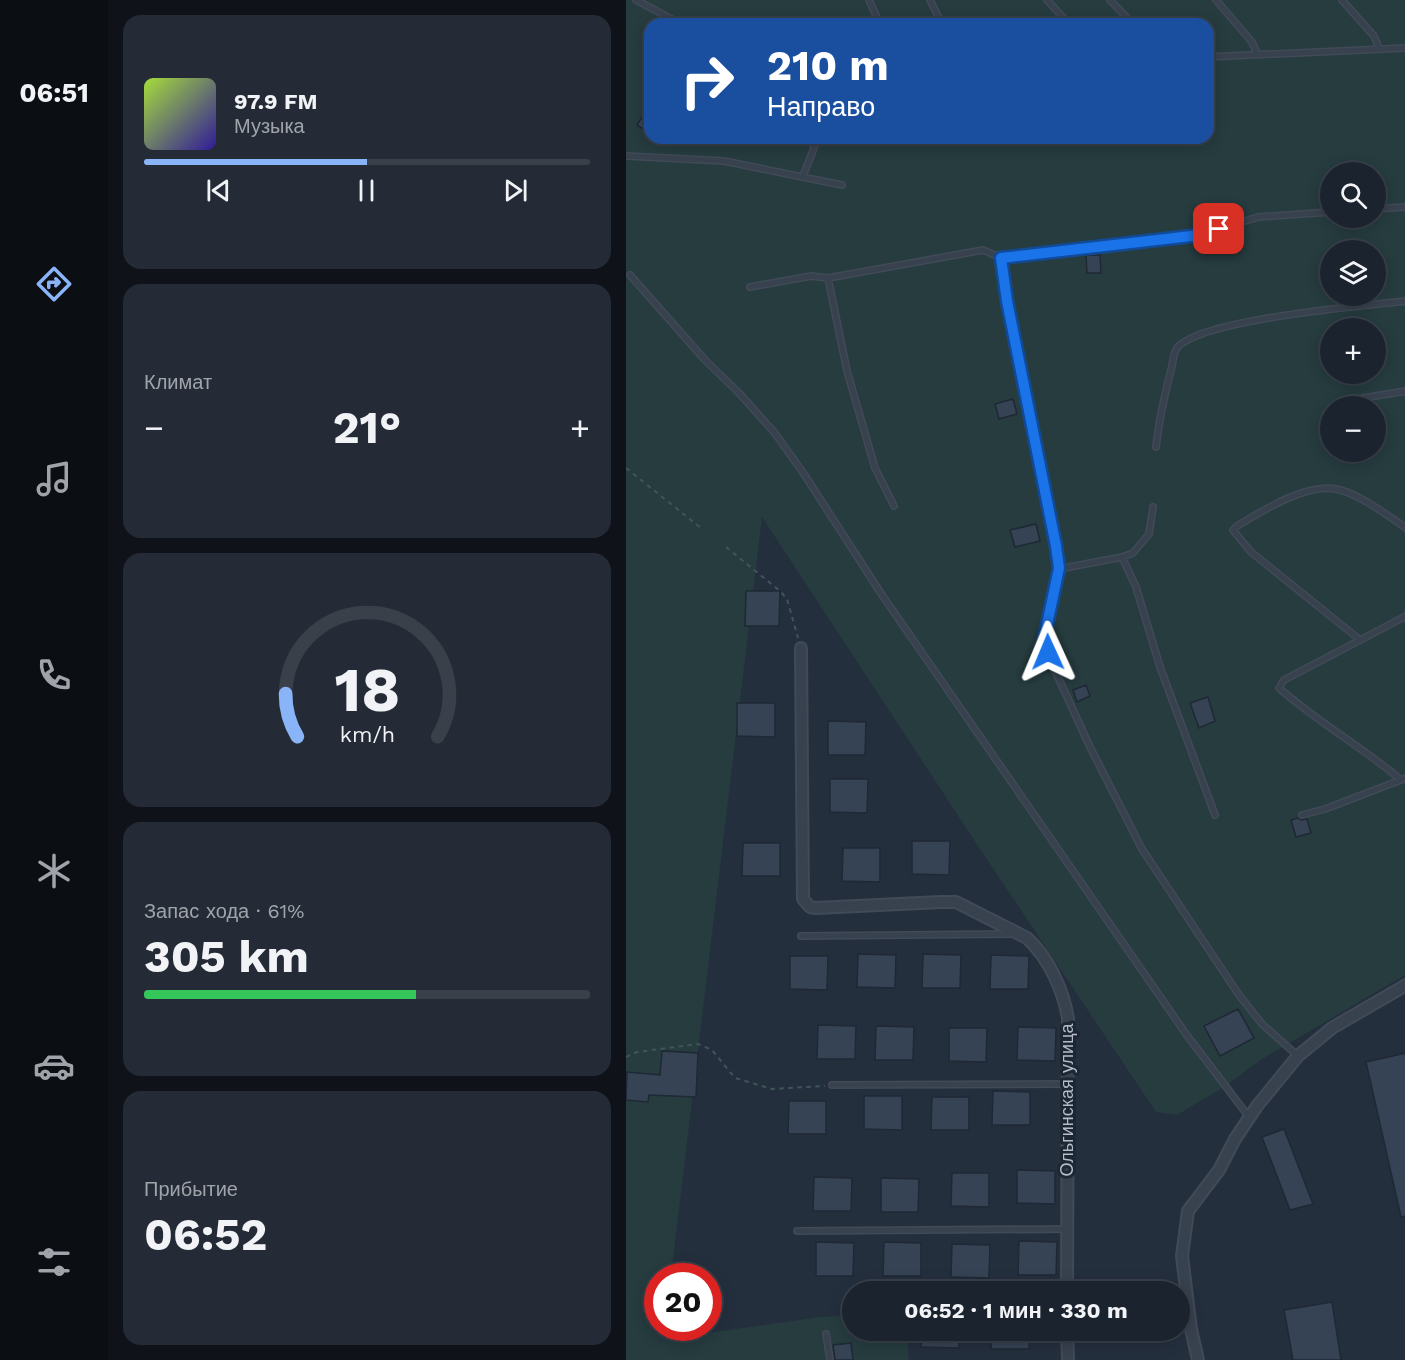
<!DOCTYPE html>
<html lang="ru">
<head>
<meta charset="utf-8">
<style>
	:root { --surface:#1b232e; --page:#242b36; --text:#f1f3f6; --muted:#a0a4aa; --line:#39404a; --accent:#8ab4f8 }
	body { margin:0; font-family:"Work Sans",sans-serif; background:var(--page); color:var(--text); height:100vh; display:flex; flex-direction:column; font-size:22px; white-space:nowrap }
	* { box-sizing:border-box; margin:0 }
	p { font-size:20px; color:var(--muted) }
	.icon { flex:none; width:33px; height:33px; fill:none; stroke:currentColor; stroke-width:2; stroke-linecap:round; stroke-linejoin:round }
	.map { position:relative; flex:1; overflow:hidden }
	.sheet { display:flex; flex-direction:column; gap:15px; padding:15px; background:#0f1319; width:518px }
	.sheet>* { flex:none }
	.hud { position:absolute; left:18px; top:18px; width:570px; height:126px; border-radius:18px; box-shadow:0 3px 15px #0003,0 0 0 2px var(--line); background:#1a4fa0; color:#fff; overflow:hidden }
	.controls { position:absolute; left:694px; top:162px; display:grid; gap:12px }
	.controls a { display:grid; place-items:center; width:66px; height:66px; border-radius:50%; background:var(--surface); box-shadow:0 3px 15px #0003,0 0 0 2px var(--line); font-size:30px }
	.speed { position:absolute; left:18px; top:1263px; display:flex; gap:12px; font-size:30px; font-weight:700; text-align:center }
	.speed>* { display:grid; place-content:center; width:78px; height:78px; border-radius:50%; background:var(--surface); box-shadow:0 3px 15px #0003,0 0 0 2px var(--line); line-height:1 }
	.speed .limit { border:9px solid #d22; background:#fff; color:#111 }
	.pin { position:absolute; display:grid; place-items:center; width:51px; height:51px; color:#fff; margin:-26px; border-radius:12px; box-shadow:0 3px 9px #0006 }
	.me { position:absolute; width:66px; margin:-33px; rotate:359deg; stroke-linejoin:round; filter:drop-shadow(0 0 4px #0008) }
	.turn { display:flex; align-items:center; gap:21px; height:126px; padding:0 24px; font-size:27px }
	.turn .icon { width:78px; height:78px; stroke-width:2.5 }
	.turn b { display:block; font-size:42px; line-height:51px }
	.big { font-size:45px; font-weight:700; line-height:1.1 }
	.sheet .card { flex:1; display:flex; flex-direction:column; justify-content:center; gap:9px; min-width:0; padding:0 21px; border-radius:18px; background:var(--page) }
	.sheet .dial { align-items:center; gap:0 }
	.dial svg { height:156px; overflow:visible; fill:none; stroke:var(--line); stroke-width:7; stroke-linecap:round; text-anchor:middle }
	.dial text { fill:var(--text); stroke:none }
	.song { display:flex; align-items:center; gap:18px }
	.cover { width:72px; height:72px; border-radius:9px; background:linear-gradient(135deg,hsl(80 70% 55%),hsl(250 70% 35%)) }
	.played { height:6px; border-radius:3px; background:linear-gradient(90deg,var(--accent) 50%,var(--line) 50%) }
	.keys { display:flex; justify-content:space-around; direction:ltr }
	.heat { display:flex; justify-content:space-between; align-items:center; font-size:33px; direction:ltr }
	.charge { height:9px; border-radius:4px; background:linear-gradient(90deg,#34c759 61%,var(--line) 0) }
	.trip { position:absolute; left:216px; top:1281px; width:348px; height:60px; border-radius:30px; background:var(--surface); box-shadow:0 3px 15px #0003,0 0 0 2px var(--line); font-weight:700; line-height:60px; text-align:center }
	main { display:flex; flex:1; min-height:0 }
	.menu { display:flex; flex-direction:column; width:108px; justify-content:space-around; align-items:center; background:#0b0e12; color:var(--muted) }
	.menu .icon { width:42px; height:42px }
	.menu .selected { color:var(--accent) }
	.menu b { font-size:27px; color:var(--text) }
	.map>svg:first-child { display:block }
</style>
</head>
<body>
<main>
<nav class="menu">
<b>06:51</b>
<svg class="icon selected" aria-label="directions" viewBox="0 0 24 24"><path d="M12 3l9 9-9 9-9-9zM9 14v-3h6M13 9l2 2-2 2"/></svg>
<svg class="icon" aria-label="music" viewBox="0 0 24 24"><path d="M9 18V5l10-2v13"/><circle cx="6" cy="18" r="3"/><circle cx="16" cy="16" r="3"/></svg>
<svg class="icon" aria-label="phone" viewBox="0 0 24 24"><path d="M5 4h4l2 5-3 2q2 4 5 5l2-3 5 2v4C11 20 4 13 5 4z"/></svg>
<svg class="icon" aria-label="climate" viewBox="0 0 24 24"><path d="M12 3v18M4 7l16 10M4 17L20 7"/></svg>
<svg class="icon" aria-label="car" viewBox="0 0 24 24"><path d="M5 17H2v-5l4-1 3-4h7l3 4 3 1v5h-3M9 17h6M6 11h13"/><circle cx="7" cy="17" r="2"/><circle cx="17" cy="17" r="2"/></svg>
<svg class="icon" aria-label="filters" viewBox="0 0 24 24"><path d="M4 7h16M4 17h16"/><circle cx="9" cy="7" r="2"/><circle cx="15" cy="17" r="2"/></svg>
</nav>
<section class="sheet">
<div class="card">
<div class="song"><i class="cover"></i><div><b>97.9 FM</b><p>Музыка</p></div></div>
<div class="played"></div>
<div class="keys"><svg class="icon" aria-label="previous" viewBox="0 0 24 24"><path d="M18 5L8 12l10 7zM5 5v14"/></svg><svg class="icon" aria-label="pause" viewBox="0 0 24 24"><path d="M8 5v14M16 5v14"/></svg><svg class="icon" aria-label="next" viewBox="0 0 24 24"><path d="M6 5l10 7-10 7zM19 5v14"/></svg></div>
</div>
<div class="card"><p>Климат</p>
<div class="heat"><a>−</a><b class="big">21°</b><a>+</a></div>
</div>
<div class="card dial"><svg viewBox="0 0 100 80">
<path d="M14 69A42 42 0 1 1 86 69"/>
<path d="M14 69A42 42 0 0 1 8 47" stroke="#8ab4f8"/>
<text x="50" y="56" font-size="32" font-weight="700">18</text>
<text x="50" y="72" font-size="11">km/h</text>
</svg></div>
<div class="card"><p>Запас хода · 61%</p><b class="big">305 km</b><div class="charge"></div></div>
<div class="card"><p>Прибытие</p><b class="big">06:52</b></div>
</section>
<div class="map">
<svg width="780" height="1360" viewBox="0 0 780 1360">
	<rect width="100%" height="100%" fill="#242f3e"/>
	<path fill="#263c3f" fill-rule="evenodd" d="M0,0H779V975L633,1061L598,1087L551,1115L530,1112L352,846L136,517L45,1276H32V1328H39L38,1339L194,1317L226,1315V1330L281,1331L283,1360H0ZM24,24H582V138H24ZM705,172H750V218H705ZM705,250H750V296H705ZM705,328H750V374H705ZM705,406H750V452H705Z"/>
	<path fill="#364354" stroke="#1f2835" stroke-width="1.5" d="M24,105V133L11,125Z
		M460,255H474L475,273H461Z
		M387,399L391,414L373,419L369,404Z
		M410,524L414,541L389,547L384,530Z
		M120,591H154L153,626H119Z
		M460,685L464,696L451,702L447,690Z
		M582,697L589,721L573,728L564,703Z
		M111,703H149V737L111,736Z
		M202,721L240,722L239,755H202Z
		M204,779H242L241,813L204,812Z
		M672,818L675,820L681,819L685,833L670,837L665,820Z
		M286,841H324L323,875L286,874Z
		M117,843H154V876H116Z
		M217,848H254V882L216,881Z
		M232,954L270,955L269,988L231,987Z
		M297,954L335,955L334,988H296Z
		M365,955L403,956L402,989H364Z
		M164,956H202L201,990L164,989Z
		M612,1009L628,1038L594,1056L578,1026Z
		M192,1025L230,1026L229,1059H191Z
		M250,1026L288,1027L287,1060H249Z
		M392,1027L430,1028L429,1061L391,1060Z
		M323,1028H361L360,1062L323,1061Z
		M36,1051L72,1053L70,1097L23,1095L22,1102L0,1100L1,1072L34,1075Z
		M780,1053V1216L775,1217L740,1062Z
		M367,1091L404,1092V1125H366Z
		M238,1096H276V1130L238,1129Z
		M306,1097H343V1130H305Z
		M163,1101H200V1134H162Z
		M658,1129L687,1204L664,1210L636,1137Z
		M391,1170L429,1171V1204L391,1203Z
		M326,1173H363V1207L325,1206Z
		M188,1177L226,1178L225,1211H187Z
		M255,1178L293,1179L292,1212H255Z
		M393,1241L431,1242L430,1275H392Z
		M190,1242L228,1243L227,1276H190Z
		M258,1242L295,1243V1276H257Z
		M326,1244L364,1245L363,1278L325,1277Z
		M706,1302L715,1360H667L658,1310Z
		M296,1330H333V1348L295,1347Z
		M366,1330H404L403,1349H365Z
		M225,1343L227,1360H209L207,1345Z"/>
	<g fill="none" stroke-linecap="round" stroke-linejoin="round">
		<defs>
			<path id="lane" d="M10,0L55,24
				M243,0L254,24
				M304,0L316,24
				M421,0L443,24
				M484,0L507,24
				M590,0L626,42L631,53
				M716,0L748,36L753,48
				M582,57L780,48
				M0,156L98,161L216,185
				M177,176L192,138
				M750,209L780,207
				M375,258L381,301L430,546L433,569L418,639L426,664L464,747L516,849L613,995L636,1024L672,1056
				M4,275L79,360L113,393L148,432L178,474L256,595L560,1034L623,1117
				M202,278L221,371L249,468L268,506
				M124,287L185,276L202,278L357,250L375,258L574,235L632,217L705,212
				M719,401L780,391
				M530,447C533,419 539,393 546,366C547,360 548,352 551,348C574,319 737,306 780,301
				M496,557L510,587L534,667L589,815
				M433,569L496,557L507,553L523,534L527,507
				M733,639L625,552L607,530L611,526C636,511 680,483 710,489C732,493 761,515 780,528
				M775,780C737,747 691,722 653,688L658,680L780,616
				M676,815L699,809L780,778
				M175,936L387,934
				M206,1085L441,1084
				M171,1231L441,1229
				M200,1334L204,1360"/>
			<path id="street" d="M175,648L177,899L184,907L190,908L315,902H330L401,938C423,958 437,990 442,1018L441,1292
				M441,1330L442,1360
				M572,1360L565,1329L556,1256L562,1211L593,1170L609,1139L631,1106L672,1056L706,1028L780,985"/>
		</defs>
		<use href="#lane" stroke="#414a57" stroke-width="8"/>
		<use href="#street" stroke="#414a57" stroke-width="14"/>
		<path stroke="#3f5557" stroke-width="2" stroke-dasharray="4.5 4.5" stroke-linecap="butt" d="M0,468L75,528
			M100,547L154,591L161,599L172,638
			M0,1057L11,1052L72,1044L86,1050L109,1078L146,1089L199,1086"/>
		<use href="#lane" stroke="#38414e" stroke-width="5"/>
		<use href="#street" stroke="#38414e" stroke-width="10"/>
	</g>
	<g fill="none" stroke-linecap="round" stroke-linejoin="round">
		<defs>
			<path id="route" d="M422,652L418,639L433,568L430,546L381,301L375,258L574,235L593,229"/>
		</defs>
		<use href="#route" stroke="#114b97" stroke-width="15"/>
		<use href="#route" stroke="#1a73e8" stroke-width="10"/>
	</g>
	<g text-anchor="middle" stroke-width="6" stroke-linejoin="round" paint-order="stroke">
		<g font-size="18" fill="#b4bcc9" stroke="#1d2633">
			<text transform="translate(441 1100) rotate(-90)" y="6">Ольгинская улица</text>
		</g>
	</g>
</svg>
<div class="controls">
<a><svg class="icon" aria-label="search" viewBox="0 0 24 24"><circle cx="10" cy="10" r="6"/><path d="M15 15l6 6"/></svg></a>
<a><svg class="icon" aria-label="layers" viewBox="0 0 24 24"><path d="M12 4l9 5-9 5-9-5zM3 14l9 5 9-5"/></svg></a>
<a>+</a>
<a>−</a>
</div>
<div class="speed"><div class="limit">20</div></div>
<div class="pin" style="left:593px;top:229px;background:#d93025"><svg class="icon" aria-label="arrive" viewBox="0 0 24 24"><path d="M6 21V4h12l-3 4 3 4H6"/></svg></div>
<svg class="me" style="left:422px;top:652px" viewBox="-20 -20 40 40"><path d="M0-17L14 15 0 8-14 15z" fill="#1a73e8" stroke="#fff" stroke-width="4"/></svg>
<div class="trip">06:52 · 1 мин · 330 m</div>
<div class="hud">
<div class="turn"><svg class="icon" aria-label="right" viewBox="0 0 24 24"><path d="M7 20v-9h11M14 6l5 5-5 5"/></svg><div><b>210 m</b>Направо</div></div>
</div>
</div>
</main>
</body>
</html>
